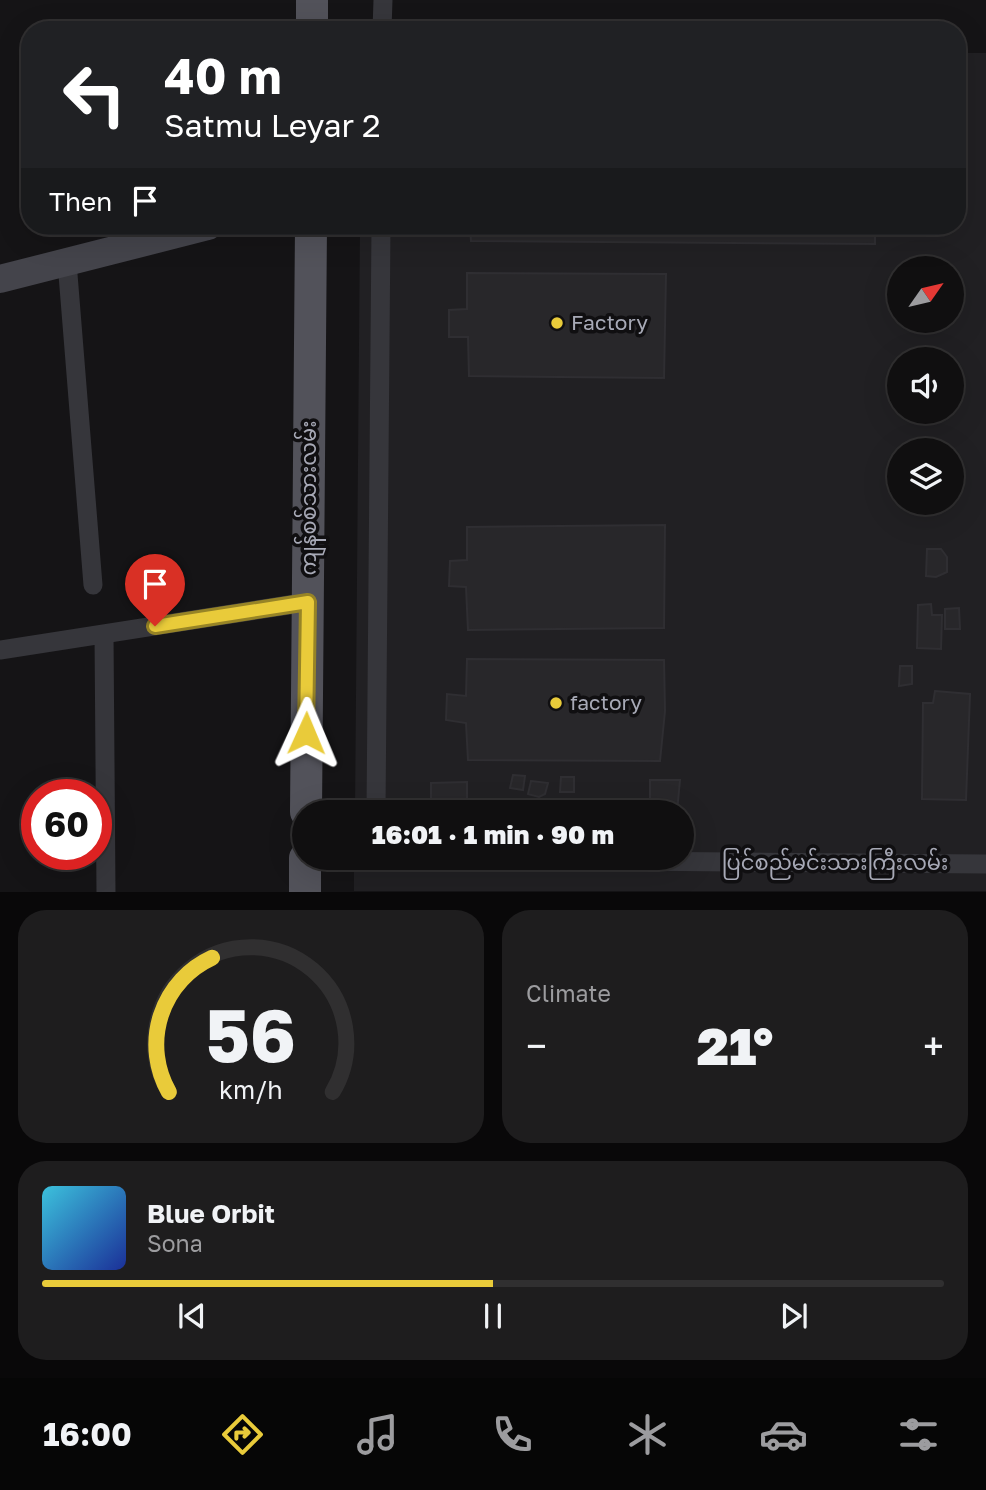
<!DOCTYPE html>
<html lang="en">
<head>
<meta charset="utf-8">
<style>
	:root { --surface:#100f10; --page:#1e1d1e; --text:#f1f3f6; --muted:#9c9c9f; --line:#302f30; --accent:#e9cb3a }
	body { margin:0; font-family:"Golos Text","Noto Sans Myanmar",sans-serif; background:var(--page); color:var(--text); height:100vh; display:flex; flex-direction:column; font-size:26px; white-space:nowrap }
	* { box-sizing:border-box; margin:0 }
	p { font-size:23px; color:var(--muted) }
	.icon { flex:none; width:38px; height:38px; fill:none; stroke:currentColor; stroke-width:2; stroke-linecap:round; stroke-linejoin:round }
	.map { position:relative; height:892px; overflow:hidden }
	.drawer { display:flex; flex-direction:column; gap:18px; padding:18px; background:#090809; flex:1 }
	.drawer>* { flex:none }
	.banner { position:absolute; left:21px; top:21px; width:945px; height:214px; border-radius:28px; box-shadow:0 7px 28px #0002,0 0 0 2px var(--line); background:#202124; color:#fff; overflow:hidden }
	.needle { width:46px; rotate:56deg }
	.buttons { position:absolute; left:887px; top:256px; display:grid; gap:14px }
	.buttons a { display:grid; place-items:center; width:77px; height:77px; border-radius:50%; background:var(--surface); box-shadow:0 7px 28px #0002,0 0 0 2px var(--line); font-size:35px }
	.speed { position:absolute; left:21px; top:779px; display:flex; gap:14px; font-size:35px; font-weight:700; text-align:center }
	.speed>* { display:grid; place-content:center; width:91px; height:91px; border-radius:50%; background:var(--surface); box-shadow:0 7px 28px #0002,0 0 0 2px var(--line); line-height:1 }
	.speed .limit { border:10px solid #d22; background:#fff; color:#111 }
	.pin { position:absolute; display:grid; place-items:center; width:60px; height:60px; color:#fff; margin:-72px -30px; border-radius:50% 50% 50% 0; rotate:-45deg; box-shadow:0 0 7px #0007 }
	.pin .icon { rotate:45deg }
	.me { position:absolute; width:77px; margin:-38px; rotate:1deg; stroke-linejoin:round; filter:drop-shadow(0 0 5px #0008) }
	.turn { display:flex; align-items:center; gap:24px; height:147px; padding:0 28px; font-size:32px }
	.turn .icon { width:91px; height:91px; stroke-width:2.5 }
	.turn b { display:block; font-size:49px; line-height:60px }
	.then { display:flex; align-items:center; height:66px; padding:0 28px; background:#0003; gap:14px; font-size:26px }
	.big { font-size:52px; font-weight:800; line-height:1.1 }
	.drawer .tile { flex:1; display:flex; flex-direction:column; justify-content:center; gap:10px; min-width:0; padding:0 24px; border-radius:28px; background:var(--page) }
	.drawer .dial { align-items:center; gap:0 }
	.dial svg { height:182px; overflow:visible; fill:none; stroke:var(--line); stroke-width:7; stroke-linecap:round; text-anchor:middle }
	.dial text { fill:var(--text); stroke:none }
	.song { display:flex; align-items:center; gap:21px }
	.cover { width:84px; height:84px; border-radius:10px; background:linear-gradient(135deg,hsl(190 70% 55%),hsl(230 70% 35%)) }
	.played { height:7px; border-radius:4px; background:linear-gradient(90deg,var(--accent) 50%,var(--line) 50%) }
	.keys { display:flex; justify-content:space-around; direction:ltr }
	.heat { display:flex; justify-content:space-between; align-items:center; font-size:38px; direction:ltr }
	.drawer .tiles { flex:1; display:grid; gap:18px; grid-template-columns:1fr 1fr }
	.tile:last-child { grid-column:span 2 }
	.trip { position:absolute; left:292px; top:800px; width:402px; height:70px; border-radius:35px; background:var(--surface); box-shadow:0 7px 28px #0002,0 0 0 2px var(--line); font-weight:800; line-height:70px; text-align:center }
	.tabs { display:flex; height:112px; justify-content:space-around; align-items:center; background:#060606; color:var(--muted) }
	.tabs .icon { width:49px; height:49px }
	.tabs .active { color:var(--accent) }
	.tabs b { font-size:32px; color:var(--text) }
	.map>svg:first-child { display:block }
</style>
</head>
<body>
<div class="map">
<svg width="986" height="892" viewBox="0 0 986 892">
	<rect width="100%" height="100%" fill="#151416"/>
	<path fill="#212023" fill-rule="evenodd" d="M957,53H986V891H354V858H682V812H355L360,226H957ZM900,268H952V320H900ZM900,359H952V411H900ZM900,450H952V502H900Z"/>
	<path fill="#28272a" stroke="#2f2e32" stroke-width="2" d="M470,226H875V244L471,241Z
		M467,273L666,274L664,378L469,376L468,337H449V310L467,309Z
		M665,525L664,628L468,630L466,587L449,586L450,561L467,560V527Z
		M927,549H941L947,557V572L936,577L926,576Z
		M931,604L932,615H942L941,649L917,648L918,605Z
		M959,608L960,629H945V609Z
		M467,659L664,660L665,711L660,761L468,760L466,723L446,720L447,694L466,696Z
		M900,666H912V684L899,686Z
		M935,691L970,694L966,800L922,799L923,703H933Z
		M513,775L525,776L523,790L510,788Z
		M561,777H574V792H560Z
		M650,780H680L677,812L650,811Z
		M531,781L548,783L545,794L539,797L528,794Z
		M467,782V812H431V783Z"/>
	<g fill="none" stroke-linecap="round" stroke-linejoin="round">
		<path stroke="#36363b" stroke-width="19" d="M382,30L383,0
			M67,262L93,585
			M104,634L106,892
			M0,650L308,602
			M376,812L381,226
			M305,862L376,859L986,864"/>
		<path stroke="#44444b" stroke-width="28" d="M0,279L208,226"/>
		<path stroke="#52525a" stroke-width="32" d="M312,30V0
			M306,812L311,226
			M305,892V858"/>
	</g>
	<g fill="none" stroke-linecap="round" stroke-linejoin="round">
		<defs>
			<path id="route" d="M155,626L308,602L306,733"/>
		</defs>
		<use href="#route" stroke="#978426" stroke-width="18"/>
		<use href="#route" stroke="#e9cb3a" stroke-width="12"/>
	</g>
	<g fill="#e9cb3a" stroke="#100f11" stroke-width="2.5">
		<circle cx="557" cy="323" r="7"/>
		<circle cx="556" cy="703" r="7"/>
	</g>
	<g text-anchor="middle" stroke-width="7" stroke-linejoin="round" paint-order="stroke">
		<g font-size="21" fill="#a7a9b6" stroke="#100f11" text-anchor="start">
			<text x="571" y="330">Factory</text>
			<text x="570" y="710">factory</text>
		</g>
		<g font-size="21" fill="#a7a9b6" stroke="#100f11">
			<text transform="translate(309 498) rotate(-90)" y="7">ကျန်စစ်သားလမ်း</text>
			<text x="835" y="870">ပြင်စည်မင်းသားကြီးလမ်း</text>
		</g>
	</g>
</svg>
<div class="buttons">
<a><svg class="needle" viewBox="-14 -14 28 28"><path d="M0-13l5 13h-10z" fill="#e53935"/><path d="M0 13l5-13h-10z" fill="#9c9c9f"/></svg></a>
<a><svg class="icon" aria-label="sound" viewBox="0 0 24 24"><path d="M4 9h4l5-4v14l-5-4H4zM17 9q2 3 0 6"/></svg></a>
<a><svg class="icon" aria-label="layers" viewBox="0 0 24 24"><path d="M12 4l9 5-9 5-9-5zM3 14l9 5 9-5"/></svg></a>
</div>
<div class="speed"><div class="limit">60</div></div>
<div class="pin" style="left:155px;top:626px;background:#d93025"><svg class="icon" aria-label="arrive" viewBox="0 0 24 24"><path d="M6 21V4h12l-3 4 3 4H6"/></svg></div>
<svg class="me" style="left:306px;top:733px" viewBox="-20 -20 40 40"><path d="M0-17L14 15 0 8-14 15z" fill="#e9cb3a" stroke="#fff" stroke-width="4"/></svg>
<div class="trip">16:01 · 1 min · 90 m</div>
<div class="banner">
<div class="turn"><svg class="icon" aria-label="left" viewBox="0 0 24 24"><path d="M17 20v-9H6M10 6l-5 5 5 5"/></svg><div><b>40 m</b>Satmu Leyar 2</div></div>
<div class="then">Then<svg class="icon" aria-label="arrive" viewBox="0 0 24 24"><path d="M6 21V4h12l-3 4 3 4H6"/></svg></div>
</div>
</div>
<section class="drawer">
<div class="tiles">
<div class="tile dial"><svg viewBox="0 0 100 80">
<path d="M14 69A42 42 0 1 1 86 69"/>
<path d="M14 69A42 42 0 0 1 33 10" stroke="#e9cb3a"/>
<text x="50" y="56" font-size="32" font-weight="700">56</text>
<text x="50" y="72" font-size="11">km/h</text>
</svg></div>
<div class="tile"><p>Climate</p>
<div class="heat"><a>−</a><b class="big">21°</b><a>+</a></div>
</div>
<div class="tile">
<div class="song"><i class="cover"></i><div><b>Blue Orbit</b><p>Sona</p></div></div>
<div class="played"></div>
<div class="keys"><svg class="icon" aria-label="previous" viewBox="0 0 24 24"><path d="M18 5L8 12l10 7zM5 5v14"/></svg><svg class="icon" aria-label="pause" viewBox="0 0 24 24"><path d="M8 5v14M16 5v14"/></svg><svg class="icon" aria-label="next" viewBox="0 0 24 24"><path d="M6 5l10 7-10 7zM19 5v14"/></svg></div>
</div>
</div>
</section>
<nav class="tabs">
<b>16:00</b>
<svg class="icon active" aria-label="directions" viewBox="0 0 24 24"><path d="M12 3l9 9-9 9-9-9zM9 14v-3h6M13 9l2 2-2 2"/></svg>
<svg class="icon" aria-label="music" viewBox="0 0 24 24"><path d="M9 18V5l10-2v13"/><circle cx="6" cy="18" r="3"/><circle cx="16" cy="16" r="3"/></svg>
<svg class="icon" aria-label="phone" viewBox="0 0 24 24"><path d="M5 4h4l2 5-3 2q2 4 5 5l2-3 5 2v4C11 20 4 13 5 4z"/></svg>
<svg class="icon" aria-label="climate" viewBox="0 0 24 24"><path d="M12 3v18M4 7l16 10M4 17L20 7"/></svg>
<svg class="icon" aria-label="car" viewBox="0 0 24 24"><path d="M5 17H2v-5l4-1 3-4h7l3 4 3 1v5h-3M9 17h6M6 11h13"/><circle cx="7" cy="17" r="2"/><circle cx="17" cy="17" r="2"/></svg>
<svg class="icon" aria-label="filters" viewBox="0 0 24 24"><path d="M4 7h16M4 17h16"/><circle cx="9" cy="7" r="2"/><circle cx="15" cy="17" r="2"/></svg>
</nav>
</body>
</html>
